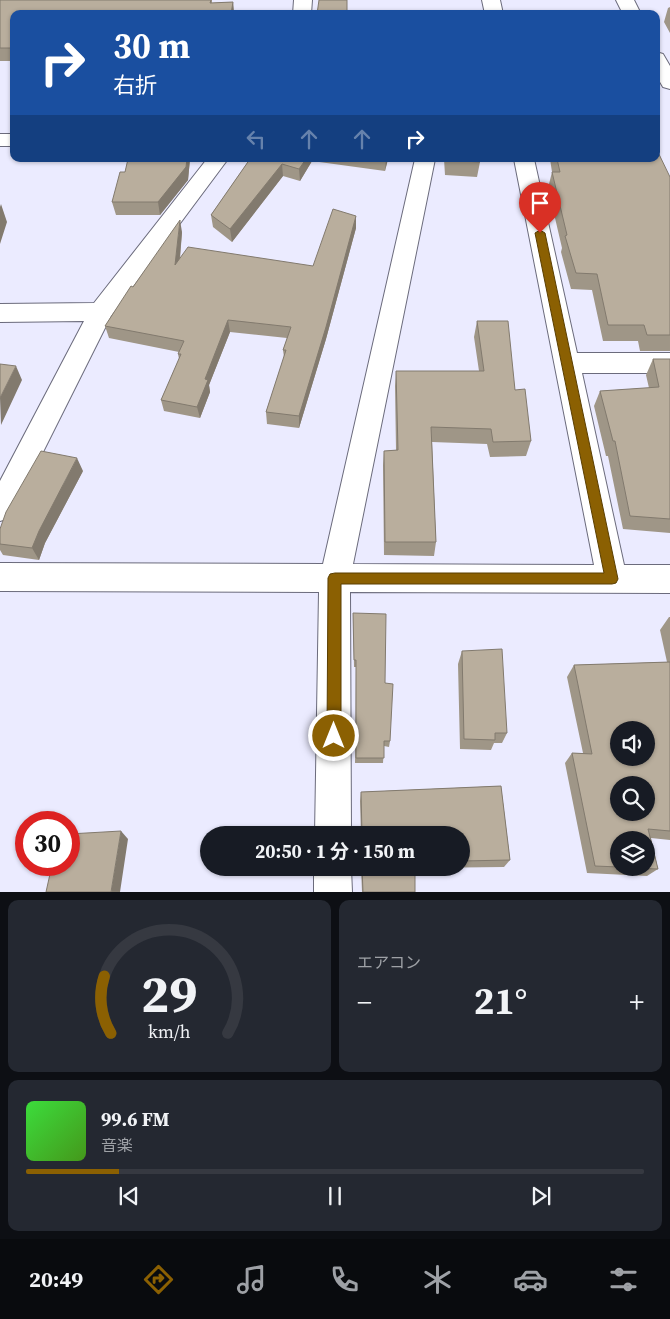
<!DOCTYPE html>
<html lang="ja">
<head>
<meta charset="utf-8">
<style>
	:root { --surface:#171b24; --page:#242831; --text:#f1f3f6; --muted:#9ea1a6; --line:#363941; --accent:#8b6002 }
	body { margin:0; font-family:"Source Serif 4","Noto Sans JP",serif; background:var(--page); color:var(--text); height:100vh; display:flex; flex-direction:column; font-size:19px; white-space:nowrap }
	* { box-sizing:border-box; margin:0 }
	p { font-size:16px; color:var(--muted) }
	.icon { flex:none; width:28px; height:28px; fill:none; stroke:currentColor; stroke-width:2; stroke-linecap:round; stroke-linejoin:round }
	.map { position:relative; height:892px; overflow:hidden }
	.sheet { display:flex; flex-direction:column; gap:8px; padding:8px; background:#0d0f14; flex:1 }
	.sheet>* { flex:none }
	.top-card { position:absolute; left:10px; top:10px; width:650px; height:152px; border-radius:10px; box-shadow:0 1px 4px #0004; background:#1a4fa0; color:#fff; overflow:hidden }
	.controls { position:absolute; left:610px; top:721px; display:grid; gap:10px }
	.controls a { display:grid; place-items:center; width:45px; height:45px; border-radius:50%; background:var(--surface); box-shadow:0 1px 4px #0004; font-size:25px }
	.speed { position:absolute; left:15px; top:811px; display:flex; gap:10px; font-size:25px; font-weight:700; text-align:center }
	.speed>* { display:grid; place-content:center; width:65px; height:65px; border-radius:50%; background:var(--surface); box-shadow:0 1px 4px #0004; line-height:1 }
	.speed .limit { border:8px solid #d22; background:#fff; color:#111 }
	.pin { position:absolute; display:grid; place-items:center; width:42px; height:42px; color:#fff; margin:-51px -21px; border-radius:50% 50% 50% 0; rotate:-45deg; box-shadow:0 0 5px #0007 }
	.pin .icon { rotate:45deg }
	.me { position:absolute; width:55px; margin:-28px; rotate:0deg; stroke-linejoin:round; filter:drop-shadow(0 0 4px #0008) }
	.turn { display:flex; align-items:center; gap:18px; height:105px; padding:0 20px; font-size:22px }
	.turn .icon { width:65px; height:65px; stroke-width:2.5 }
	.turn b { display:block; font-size:35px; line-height:42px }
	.lanes { display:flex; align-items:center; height:48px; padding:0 20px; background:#0003; justify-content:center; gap:25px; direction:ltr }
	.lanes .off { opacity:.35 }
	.big { font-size:38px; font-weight:700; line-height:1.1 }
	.sheet .card { flex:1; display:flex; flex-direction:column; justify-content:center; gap:8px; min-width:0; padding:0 18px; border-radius:10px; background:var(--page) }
	.sheet .dial { align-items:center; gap:0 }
	.dial svg { height:130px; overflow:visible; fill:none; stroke:var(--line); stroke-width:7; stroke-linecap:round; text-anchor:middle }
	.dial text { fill:var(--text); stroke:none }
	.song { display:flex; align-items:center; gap:15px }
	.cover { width:60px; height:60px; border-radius:8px; background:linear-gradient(135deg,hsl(120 70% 55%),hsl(100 70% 35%)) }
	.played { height:5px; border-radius:2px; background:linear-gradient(90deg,var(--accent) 15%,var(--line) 15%) }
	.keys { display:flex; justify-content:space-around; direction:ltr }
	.heat { display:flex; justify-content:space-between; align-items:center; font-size:28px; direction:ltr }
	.sheet .tiles { flex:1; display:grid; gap:8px; grid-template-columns:1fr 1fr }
	.card:last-child { grid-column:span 2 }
	.trip { position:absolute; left:200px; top:826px; width:270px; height:50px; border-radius:25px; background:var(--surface); box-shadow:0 1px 4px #0004; font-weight:700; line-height:50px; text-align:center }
	.tab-bar { display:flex; height:80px; justify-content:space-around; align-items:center; background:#090b0e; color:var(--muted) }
	.tab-bar .icon { width:35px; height:35px }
	.tab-bar .on { color:var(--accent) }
	.tab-bar b { font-size:22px; color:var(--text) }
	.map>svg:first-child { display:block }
</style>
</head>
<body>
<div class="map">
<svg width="670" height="892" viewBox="0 0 670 892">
	<rect width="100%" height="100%" fill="#ebebff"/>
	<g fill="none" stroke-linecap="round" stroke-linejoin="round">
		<defs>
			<path id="minor" d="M294,0H312L311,14H293Z
				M482,0H500L503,14H485Z
				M616,0H634L641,14H623Z
				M656,52L663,54L670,66V89L663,87L656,75Z
				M0,134H14V146H0Z
				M207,159H228L111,316L10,518L0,521V481L84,321L0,322V304L94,303Z
				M415,159H435L353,564L594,565L514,159H534L577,353H670V373H582L624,565H670V593L350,592L351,835H315L319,592L0,591V563L323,564Z
				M314,868H351L352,892H314Z"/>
		</defs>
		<use href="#minor" stroke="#6b6b7c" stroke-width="2"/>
		<use href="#minor" fill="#fff" fill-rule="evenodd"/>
	</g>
	<path fill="#9f9687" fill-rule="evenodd" d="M0,0H212V3L233,2L234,14H14V61H0Z
		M670,7V33L664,22L668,8Z
		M128,159H190L188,180L160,215H116L112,202L125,172Z
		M250,159H388L385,171L312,161L300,181L283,176L232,242L213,227L211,215Z
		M444,159H479L480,162L477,177L445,175Z
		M550,159H656L670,177V351H640L638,341H603L592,290L571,289L561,252L562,248L548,188L552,172Z
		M356,216V228L326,339L299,428L267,424L266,412L284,357L283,350L287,338L230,332L209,385L210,392L200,418L164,411L161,400L179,359L178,354L179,352L109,338L105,326L133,287L182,232L180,260L313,266Z
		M477,321L515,390L531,441L526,456L490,457L487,444L432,442L436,542L434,556L384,555L383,465L384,451L396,450L395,386L396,371H479L474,337Z
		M653,359H670V533L623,529L608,456H606L594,406L600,391L649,388L646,375Z
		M83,471L45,543L39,560L3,555L0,550V529Z
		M353,613L385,683L390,741L389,747L384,746L383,763H355L356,667H354Z
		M669,617H670V840L651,838L658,869L647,876L587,873L565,763L572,753H583L567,677L574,665L667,662L660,630ZM619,840L646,868H619Z
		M462,651L507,733L502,743H494L491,750L460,749L458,664Z
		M501,786L510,860L504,867L415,868V892H362L361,868H461V835H361L360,801L361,792Z"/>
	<path fill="#827a6e" d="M233,2L234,14H231Z
		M187,159H190L188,180L160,215L158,202Z
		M306,159H312V161L300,181L299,169Z
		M386,159H388L385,171Z
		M282,164L283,176L232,242L230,229Z
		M1,204L7,222L0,244V207Z
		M356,216V228L326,339L299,428V416Z
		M180,220L182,232L178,277L175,265Z
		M228,320L230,332L209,385L210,392L200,418L197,407L205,379Z
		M16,366L22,380L1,425L0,398Z
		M77,458L83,471L45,543L39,560L32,548L39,531Z
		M121,831L128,839L120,892H111Z"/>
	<path fill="#b9ae9d" stroke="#827a6e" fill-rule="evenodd" d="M0,0H211L210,3L233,2L231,14H14V48H0Z
		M319,0H347V13L422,12V14H317Z
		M656,148L670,177V335H647L644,325H608L597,274L576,273L565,236L567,235L552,172H560L557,159H656Z
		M128,159H187L186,167L158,202H112L120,172H125Z
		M250,159H306L299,169L282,164L230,229L211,215Z
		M446,159H479L480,162L446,160Z
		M333,209L356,216L326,327L299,416L266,412L286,350H283L291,327L228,320L205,379L208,380L197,407L161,400L181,354H178L184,341L105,326L131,286L133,287L180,220L175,265L188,247L313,266Z
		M477,321H508L515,390L525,389L531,441L493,442L491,429L431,427L436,542H385L384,451L398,450L396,371H484Z
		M653,359H670V519L630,516L615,441H613L600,391L659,387Z
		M0,364L16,366L0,398Z
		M41,451L77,458L39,531L32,548L0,544V529L6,512Z
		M353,613L386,614L385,683L393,684L390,741H384V758H356V660H354Z
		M502,649L507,733H495V740L464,739L462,651Z
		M670,662V831L648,829L658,869L631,868H646V840H619V867L595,866L572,753L592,754L574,665ZM619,730H646V758H619ZM619,785H646V812H619Z
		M501,786L510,860L461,861V835H362L361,792Z
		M121,831L111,892H46L52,865H69V834Z
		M362,868H415V892H363Z"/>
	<path fill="#8b6002" stroke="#5a3e01" d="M540,230L545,233L618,579L616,583L612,584H341V736L339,741L334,743L329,741L327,736L328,578L330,574L335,573H604L535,233Z"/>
</svg>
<div class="controls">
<a><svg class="icon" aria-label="sound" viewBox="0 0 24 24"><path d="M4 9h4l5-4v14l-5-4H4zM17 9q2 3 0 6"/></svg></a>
<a><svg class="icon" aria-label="search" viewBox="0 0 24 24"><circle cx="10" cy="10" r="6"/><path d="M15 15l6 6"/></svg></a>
<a><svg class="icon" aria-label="layers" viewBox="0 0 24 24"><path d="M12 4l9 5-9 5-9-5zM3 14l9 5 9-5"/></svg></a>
</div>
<div class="speed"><div class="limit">30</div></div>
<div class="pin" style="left:540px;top:233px;background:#d93025"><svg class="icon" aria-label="arrive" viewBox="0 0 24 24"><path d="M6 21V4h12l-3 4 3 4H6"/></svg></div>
<svg class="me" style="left:334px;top:736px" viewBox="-20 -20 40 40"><circle r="17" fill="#8b6002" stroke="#fff" stroke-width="3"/><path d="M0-11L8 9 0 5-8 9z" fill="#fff"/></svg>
<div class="trip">20:50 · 1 分 · 150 m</div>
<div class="top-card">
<div class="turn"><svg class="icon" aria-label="right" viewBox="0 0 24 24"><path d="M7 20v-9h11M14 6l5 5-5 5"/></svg><div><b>30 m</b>右折</div></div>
<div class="lanes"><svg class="icon off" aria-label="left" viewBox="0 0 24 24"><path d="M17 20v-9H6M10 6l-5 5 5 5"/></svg><svg class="icon off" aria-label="ahead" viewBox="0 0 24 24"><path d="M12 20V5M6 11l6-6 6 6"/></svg><svg class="icon off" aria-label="ahead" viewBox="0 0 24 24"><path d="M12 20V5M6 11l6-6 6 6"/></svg><svg class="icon" aria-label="right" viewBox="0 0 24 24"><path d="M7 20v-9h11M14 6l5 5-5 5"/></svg></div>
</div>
</div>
<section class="sheet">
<div class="tiles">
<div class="card dial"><svg viewBox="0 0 100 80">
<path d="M14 69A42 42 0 1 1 86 69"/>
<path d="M14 69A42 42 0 0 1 10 34" stroke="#8b6002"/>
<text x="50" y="56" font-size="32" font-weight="700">29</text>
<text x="50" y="72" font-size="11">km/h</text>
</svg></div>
<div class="card"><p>エアコン</p>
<div class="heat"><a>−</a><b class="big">21°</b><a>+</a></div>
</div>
<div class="card">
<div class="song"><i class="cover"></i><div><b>99.6 FM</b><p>音楽</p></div></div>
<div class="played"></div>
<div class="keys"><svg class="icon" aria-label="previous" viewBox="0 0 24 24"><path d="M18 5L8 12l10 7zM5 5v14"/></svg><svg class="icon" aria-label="pause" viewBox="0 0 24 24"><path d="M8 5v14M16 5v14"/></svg><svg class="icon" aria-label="next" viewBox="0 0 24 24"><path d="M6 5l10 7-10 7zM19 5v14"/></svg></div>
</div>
</div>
</section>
<nav class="tab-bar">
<b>20:49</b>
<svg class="icon on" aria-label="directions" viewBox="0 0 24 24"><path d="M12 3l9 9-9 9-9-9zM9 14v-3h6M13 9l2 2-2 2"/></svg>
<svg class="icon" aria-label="music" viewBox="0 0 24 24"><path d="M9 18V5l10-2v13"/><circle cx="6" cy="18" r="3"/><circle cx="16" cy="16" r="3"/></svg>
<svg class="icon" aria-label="phone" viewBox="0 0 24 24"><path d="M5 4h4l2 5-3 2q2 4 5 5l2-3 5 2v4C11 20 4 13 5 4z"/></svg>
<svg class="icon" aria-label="climate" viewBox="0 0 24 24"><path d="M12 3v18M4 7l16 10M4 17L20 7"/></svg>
<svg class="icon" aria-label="car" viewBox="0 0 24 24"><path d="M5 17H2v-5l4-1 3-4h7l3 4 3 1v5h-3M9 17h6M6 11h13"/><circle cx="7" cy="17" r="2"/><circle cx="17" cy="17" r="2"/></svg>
<svg class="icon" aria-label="filters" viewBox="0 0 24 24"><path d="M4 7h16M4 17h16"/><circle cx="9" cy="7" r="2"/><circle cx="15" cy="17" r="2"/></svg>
</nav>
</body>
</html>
